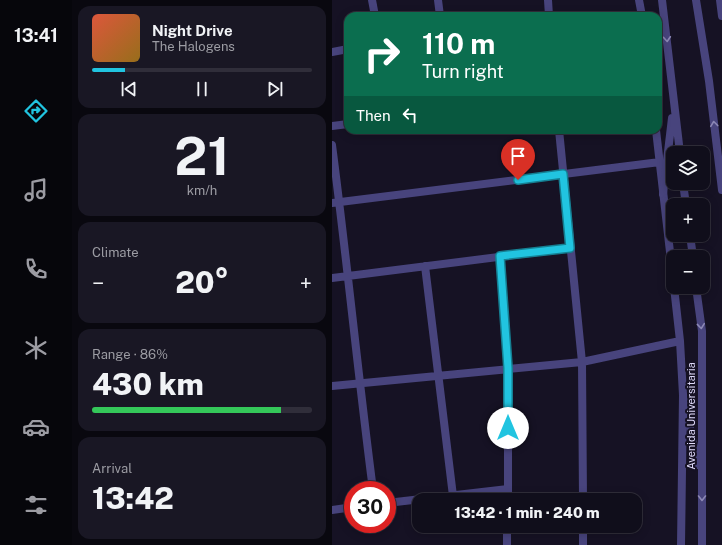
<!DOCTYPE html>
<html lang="en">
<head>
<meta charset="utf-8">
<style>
	:root { --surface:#100e1b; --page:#191724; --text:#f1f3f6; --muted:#9c9ca3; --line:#302e3a; --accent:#21c4e0 }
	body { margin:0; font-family:"Public Sans",sans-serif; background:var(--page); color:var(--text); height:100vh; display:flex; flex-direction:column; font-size:15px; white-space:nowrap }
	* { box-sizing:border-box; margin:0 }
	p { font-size:13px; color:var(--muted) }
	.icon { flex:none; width:22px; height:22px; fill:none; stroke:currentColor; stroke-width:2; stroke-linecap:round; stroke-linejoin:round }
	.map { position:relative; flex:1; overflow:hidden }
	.side { display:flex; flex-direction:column; gap:6px; padding:6px; background:#09080f; width:260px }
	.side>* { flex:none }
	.hud { position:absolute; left:12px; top:12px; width:318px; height:122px; border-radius:12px; box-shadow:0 2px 10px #0003,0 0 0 1px var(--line); background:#0b6e4f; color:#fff; overflow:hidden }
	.fabs { position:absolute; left:334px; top:146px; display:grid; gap:8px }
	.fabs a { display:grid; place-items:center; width:44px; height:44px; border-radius:8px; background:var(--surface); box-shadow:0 2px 10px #0003,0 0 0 1px var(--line); font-size:20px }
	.speed { position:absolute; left:12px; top:481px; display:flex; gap:8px; font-size:20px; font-weight:700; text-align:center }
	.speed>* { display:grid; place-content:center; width:52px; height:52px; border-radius:50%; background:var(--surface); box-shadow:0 2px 10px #0003,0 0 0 1px var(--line); line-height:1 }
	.speed .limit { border:6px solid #d22; background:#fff; color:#111 }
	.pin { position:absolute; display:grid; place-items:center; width:34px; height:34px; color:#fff; margin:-41px -17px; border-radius:50% 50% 50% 0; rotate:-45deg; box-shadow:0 0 4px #0007 }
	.pin .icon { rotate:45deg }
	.me { position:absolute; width:44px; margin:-22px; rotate:0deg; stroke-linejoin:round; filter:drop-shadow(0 0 3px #0008) }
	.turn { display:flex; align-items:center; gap:14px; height:84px; padding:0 12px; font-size:18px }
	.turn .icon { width:52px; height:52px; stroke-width:2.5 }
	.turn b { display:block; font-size:28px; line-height:34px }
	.then { display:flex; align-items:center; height:38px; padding:0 12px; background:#0003; gap:8px; font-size:15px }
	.big { font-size:30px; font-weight:800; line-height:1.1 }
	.side .tile { flex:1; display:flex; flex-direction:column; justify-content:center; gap:6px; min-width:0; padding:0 14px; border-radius:12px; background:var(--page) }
	.side .dial { align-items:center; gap:0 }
	.dial b { font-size:52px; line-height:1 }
	.song { display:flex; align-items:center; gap:12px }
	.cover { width:48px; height:48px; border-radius:6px; background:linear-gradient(135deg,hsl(10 70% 55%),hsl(40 70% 35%)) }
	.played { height:4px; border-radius:2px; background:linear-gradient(90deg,var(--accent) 15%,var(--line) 15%) }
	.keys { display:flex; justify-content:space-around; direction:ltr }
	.heat { display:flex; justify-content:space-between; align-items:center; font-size:22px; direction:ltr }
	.charge { height:6px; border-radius:3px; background:linear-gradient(90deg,#34c759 86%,var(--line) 0) }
	.trip { position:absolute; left:80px; top:493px; width:230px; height:40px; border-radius:12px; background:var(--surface); box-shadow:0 2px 10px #0003,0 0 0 1px var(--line); font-weight:800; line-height:40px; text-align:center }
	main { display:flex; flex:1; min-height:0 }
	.dock { display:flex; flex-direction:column; width:72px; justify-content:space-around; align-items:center; background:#06060b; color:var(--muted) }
	.dock .icon { width:28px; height:28px }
	.dock .active { color:var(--accent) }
	.dock b { font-size:18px; color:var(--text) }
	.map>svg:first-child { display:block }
</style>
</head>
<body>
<main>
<nav class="dock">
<b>13:41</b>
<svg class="icon active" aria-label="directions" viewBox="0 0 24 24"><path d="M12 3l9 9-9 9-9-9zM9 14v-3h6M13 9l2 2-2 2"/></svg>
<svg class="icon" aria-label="music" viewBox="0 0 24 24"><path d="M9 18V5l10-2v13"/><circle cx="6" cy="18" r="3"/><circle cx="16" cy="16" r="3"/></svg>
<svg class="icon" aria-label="phone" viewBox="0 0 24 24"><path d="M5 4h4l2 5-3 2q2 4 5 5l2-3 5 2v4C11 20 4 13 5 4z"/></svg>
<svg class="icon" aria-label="climate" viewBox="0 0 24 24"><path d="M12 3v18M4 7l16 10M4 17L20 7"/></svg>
<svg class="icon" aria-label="car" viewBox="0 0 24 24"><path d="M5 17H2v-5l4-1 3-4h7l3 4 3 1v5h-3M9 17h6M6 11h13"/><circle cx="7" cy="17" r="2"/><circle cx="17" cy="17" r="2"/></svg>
<svg class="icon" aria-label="filters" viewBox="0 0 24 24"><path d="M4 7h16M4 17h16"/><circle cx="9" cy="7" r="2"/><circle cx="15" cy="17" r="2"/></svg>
</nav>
<section class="side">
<div class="tile">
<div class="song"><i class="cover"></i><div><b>Night Drive</b><p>The Halogens</p></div></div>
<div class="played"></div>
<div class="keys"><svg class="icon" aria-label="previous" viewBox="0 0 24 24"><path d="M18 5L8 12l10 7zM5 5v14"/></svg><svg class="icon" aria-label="pause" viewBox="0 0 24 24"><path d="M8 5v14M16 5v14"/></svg><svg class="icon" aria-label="next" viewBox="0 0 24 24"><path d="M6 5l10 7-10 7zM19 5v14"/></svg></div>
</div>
<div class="tile dial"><b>21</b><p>km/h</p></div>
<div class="tile"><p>Climate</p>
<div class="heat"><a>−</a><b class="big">20°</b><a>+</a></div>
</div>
<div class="tile"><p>Range · 86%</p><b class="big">430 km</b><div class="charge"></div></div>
<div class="tile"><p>Arrival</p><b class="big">13:42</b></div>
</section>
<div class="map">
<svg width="390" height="545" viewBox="0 0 390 545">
	<rect width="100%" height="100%" fill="#161224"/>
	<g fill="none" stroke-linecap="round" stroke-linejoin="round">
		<path stroke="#48447d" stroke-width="8" d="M40,0L43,16
			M106,0L108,16
			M216,0L217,16
			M307,0L310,16
			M388,0L390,16
			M0,52L16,49
			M0,126L16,124
			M227,130L250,362L251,500
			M324,130L341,278
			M0,145C15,260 26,375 41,490
			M0,203L328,162
			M168,256L176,368V500
			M93,266L121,496
			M0,278L238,248
			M342,287L348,341L351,395L349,545
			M0,386L250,362L348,341
			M55,503L176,489
			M0,510L21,507
			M251,526V545
			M175,545V526"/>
		<path stroke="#48447d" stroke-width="8" d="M330,0L348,153
			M364,0L377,81L390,190
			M351,183L354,205
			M331,194L340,118
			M358,235L361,257
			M364,287L370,331V545
			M351,395L366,465"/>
	</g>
	<defs><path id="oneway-chevron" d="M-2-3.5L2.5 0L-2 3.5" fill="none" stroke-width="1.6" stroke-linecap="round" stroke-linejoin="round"/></defs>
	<g stroke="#8c88b5">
		<use href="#oneway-chevron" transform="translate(335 39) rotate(86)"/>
		<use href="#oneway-chevron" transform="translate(382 124) rotate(-97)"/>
		<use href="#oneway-chevron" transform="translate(369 326) rotate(84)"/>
		<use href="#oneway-chevron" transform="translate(370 498) rotate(90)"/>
	</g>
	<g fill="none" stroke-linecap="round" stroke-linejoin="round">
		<defs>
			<path id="route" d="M176,428V368L168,256L238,248L231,174L186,180"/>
		</defs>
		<use href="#route" stroke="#157f92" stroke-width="10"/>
		<use href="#route" stroke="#21c4e0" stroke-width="7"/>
	</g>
	<g text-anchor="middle" stroke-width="4" stroke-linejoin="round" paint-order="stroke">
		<g font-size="11" fill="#dfdafa" stroke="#161224">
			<text transform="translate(359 416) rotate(-90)" y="4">Avenida Universitaria</text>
		</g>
	</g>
</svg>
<div class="fabs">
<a><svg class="icon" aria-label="layers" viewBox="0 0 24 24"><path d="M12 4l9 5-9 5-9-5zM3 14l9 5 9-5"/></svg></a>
<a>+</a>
<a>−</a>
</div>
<div class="speed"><div class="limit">30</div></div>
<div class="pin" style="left:186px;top:180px;background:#d93025"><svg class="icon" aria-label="arrive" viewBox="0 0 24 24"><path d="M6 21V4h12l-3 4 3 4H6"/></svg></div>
<svg class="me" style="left:176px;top:428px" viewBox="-20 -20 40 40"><circle r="19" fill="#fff"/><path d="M0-13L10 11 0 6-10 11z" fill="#21c4e0"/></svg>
<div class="trip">13:42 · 1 min · 240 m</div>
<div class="hud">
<div class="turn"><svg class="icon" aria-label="right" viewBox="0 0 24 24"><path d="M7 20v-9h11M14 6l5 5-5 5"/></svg><div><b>110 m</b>Turn right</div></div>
<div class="then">Then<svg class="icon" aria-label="left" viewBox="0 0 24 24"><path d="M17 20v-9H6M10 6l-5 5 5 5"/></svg></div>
</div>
</div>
</main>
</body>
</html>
